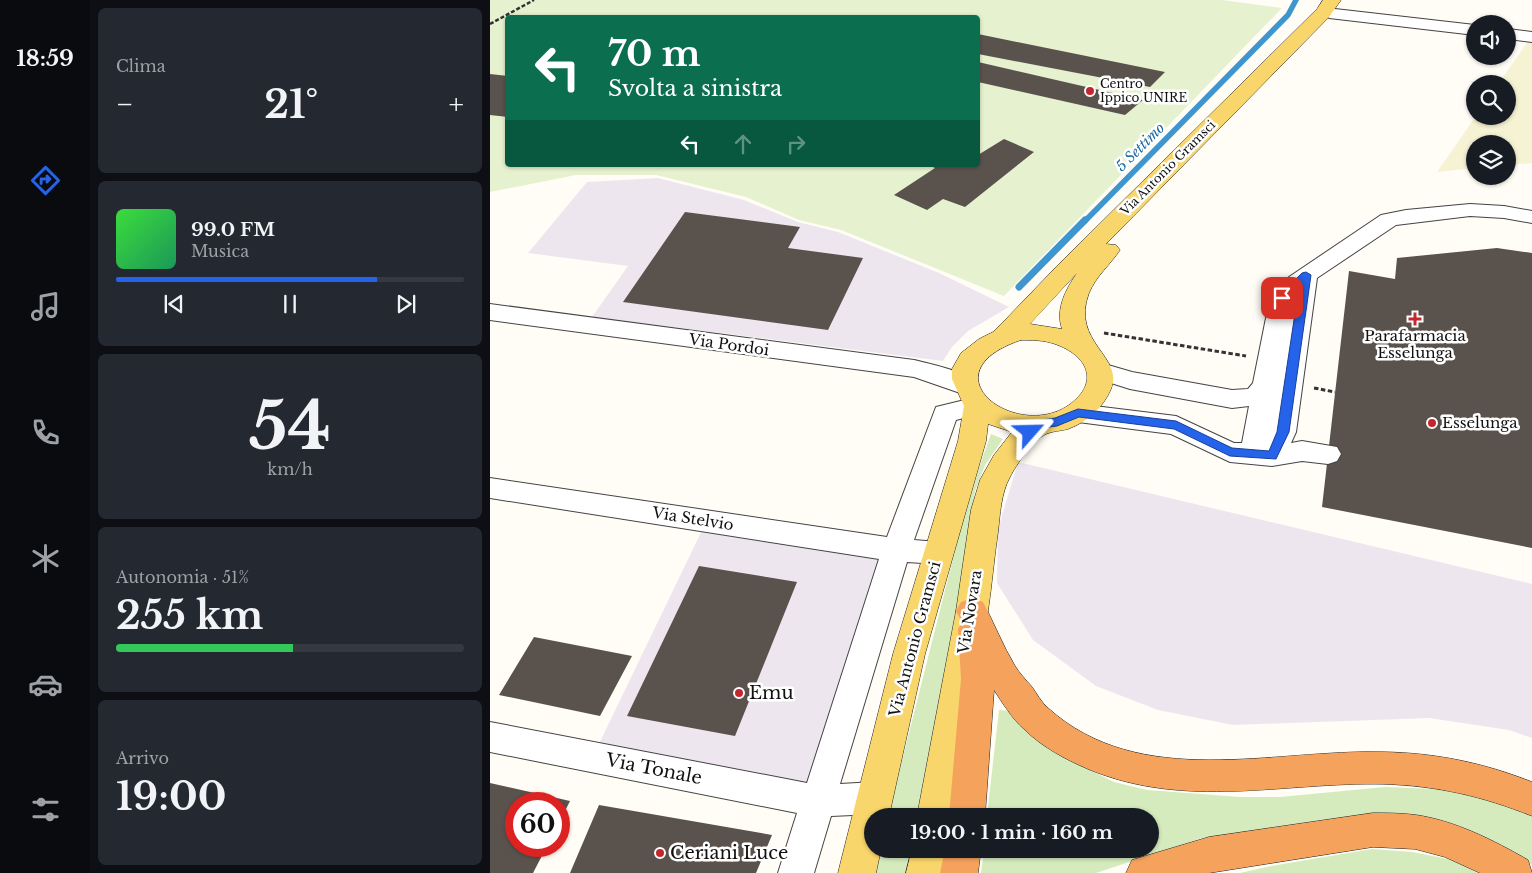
<!DOCTYPE html>
<html lang="it">
<head>
<meta charset="utf-8">
<style>
	:root { --surface:#171b24; --page:#242831; --text:#f1f3f6; --muted:#9ea1a6; --line:#363941; --accent:#2563eb }
	body { margin:0; font-family:"Libre Baskerville",serif; background:var(--page); color:var(--text); height:100vh; display:flex; flex-direction:column; font-size:19px; white-space:nowrap }
	* { box-sizing:border-box; margin:0 }
	p { font-size:16px; color:var(--muted) }
	.icon { flex:none; width:28px; height:28px; fill:none; stroke:currentColor; stroke-width:2; stroke-linecap:round; stroke-linejoin:round }
	.map { position:relative; flex:1; overflow:hidden }
	.panel { display:flex; flex-direction:column; gap:8px; padding:8px; background:#0d0f14; width:400px }
	.panel>* { flex:none }
	.guide { position:absolute; left:15px; top:15px; width:475px; height:152px; border-radius:5px; box-shadow:0 1px 4px #0004; background:#0b6e4f; color:#fff; overflow:hidden }
	.buttons { position:absolute; left:976px; top:15px; display:grid; gap:10px }
	.buttons a { display:grid; place-items:center; width:50px; height:50px; border-radius:50%; background:var(--surface); box-shadow:0 1px 4px #0004; font-size:25px }
	.speed { position:absolute; left:15px; top:792px; display:flex; gap:10px; font-size:25px; font-weight:700; text-align:center }
	.speed>* { display:grid; place-content:center; width:65px; height:65px; border-radius:50%; background:var(--surface); box-shadow:0 1px 4px #0004; line-height:1 }
	.speed .limit { border:8px solid #d22; background:#fff; color:#111 }
	.pin { position:absolute; display:grid; place-items:center; width:42px; height:42px; color:#fff; margin:-21px; border-radius:10px; box-shadow:0 2px 8px #0006 }
	.me { position:absolute; width:55px; margin:-28px; rotate:65deg; stroke-linejoin:round; filter:drop-shadow(0 0 4px #0008) }
	.turn { display:flex; align-items:center; gap:18px; height:105px; padding:0 20px; font-size:22px }
	.turn .icon { width:65px; height:65px; stroke-width:2.5 }
	.turn b { display:block; font-size:35px; line-height:42px }
	.lanes { display:flex; align-items:center; height:48px; padding:0 20px; background:#0003; justify-content:center; gap:25px; direction:ltr }
	.lanes .off { opacity:.35 }
	.big { font-size:38px; font-weight:700; line-height:1.1 }
	.panel .tile { flex:1; display:flex; flex-direction:column; justify-content:center; gap:8px; min-width:0; padding:0 18px; border-radius:8px; background:var(--page) }
	.panel .dial { align-items:center; gap:0 }
	.dial b { font-size:65px; line-height:1 }
	.song { display:flex; align-items:center; gap:15px }
	.cover { width:60px; height:60px; border-radius:8px; background:linear-gradient(135deg,hsl(120 70% 55%),hsl(150 70% 35%)) }
	.played { height:5px; border-radius:2px; background:linear-gradient(90deg,var(--accent) 75%,var(--line) 75%) }
	.keys { display:flex; justify-content:space-around; direction:ltr }
	.heat { display:flex; justify-content:space-between; align-items:center; font-size:28px; direction:ltr }
	.charge { height:8px; border-radius:4px; background:linear-gradient(90deg,#34c759 51%,var(--line) 0) }
	.trip { position:absolute; left:374px; top:808px; width:295px; height:50px; border-radius:25px; background:var(--surface); box-shadow:0 1px 4px #0004; font-weight:700; line-height:50px; text-align:center }
	main { display:flex; flex:1; min-height:0 }
	.tabs { display:flex; flex-direction:column; width:90px; justify-content:space-around; align-items:center; background:#090b0e; color:var(--muted) }
	.tabs .icon { width:35px; height:35px }
	.tabs .active { color:var(--accent) }
	.tabs b { font-size:22px; color:var(--text) }
	.map>svg:first-child { display:block }
</style>
</head>
<body>
<main>
<nav class="tabs">
<b>18:59</b>
<svg class="icon active" aria-label="directions" viewBox="0 0 24 24"><path d="M12 3l9 9-9 9-9-9zM9 14v-3h6M13 9l2 2-2 2"/></svg>
<svg class="icon" aria-label="music" viewBox="0 0 24 24"><path d="M9 18V5l10-2v13"/><circle cx="6" cy="18" r="3"/><circle cx="16" cy="16" r="3"/></svg>
<svg class="icon" aria-label="phone" viewBox="0 0 24 24"><path d="M5 4h4l2 5-3 2q2 4 5 5l2-3 5 2v4C11 20 4 13 5 4z"/></svg>
<svg class="icon" aria-label="climate" viewBox="0 0 24 24"><path d="M12 3v18M4 7l16 10M4 17L20 7"/></svg>
<svg class="icon" aria-label="car" viewBox="0 0 24 24"><path d="M5 17H2v-5l4-1 3-4h7l3 4 3 1v5h-3M9 17h6M6 11h13"/><circle cx="7" cy="17" r="2"/><circle cx="17" cy="17" r="2"/></svg>
<svg class="icon" aria-label="filters" viewBox="0 0 24 24"><path d="M4 7h16M4 17h16"/><circle cx="9" cy="7" r="2"/><circle cx="15" cy="17" r="2"/></svg>
</nav>
<section class="panel">
<div class="tile"><p>Clima</p>
<div class="heat"><a>−</a><b class="big">21°</b><a>+</a></div>
</div>
<div class="tile">
<div class="song"><i class="cover"></i><div><b>99.0 FM</b><p>Musica</p></div></div>
<div class="played"></div>
<div class="keys"><svg class="icon" aria-label="previous" viewBox="0 0 24 24"><path d="M18 5L8 12l10 7zM5 5v14"/></svg><svg class="icon" aria-label="pause" viewBox="0 0 24 24"><path d="M8 5v14M16 5v14"/></svg><svg class="icon" aria-label="next" viewBox="0 0 24 24"><path d="M6 5l10 7-10 7zM19 5v14"/></svg></div>
</div>
<div class="tile dial"><b>54</b><p>km/h</p></div>
<div class="tile"><p>Autonomia · 51%</p><b class="big">255 km</b><div class="charge"></div></div>
<div class="tile"><p>Arrivo</p><b class="big">19:00</b></div>
</section>
<div class="map">
<svg width="1042" height="873" viewBox="0 0 1042 873">
	<rect width="100%" height="100%" fill="#fffdf5"/>
	<path fill="#eee6ef" d="M168,178L254,200L308,222L348,232L449,273L519,307L478,331L462,347L453,361L102,317L138,266L38,253L97,182Z
		M528,462L1042,584V738L1019,730L939,718L743,725L668,710L606,686L543,640L507,583L508,529Z
		M215,524L399,553L315,791L106,750Z"/>
	<path fill="#f6f3d4" d="M1039,40L1042,41V163L1018,165V144H985V168L947,172L986,116H1018V84H1008Z"/>
	<path fill="#d5ebbd" d="M501,434L513,439L495,465L485,491L443,771L434,816H398L468,539L489,468Z
		M509,710L520,711L558,749L624,782L657,790L750,797H790L895,787L944,789L987,795L1023,808L1042,817V865L1006,842L973,827L946,819L917,817L846,818L712,838L606,873H491L494,849H660V816H497Z
		M391,849H427L422,873H385Z
		M882,849L922,852L963,860L988,873H750L781,866Z"/>
	<path fill="#e6f2cf" fill-rule="evenodd" d="M0,0H732L792,8L514,296L351,230L309,220L256,197L166,175H86L0,192ZM18,18H488V165H18Z"/>
	<g fill="none" stroke-linecap="round" stroke-linejoin="round">
		<path stroke="#3f96cf" stroke-width="5.5" d="M594,222L798,15L806,0"/>
		<path stroke="#3f96cf" stroke-width="7" d="M529,287L595,220"/>
	</g>
	<path fill="#5a524d" d="M488,34L675,72L660,87L488,54Z
		M488,62L653,100L635,115L488,82Z
		M0,74L18,76V117L0,115Z
		M514,139L544,152L475,207L453,199L437,210L404,195L445,168L439,165H488V155Z
		M195,212L310,227L298,248L373,258L338,330L133,302Z
		M1007,248L1042,253V548L832,507L859,271L905,279L907,258Z
		M209,566L307,582L245,736L137,716Z
		M44,637L142,656L110,716L9,695Z
		M0,783L80,801L69,823V804H26V846H57L43,873H0Z
		M109,805L282,835L266,873H80Z"/>
	<g fill="none" stroke-linecap="round" stroke-linejoin="round">
		<defs>
			<path id="minor" d="M845,9L985,25V35L839,18L836,14L839,10Z
				M1018,29L1042,32V42L1018,39Z
				M980,204L1014,206L1042,211V223L1014,218L980,216L906,225L827,278L806,432L801,443L812,441L847,447L851,454L847,461L838,464L812,461L782,466L740,462L681,434L588,422L579,419L575,413L579,407L588,404L686,416L744,443H752L759,406L742,408L640,389L602,377L599,371L602,365L611,363L642,372L742,390L758,389L763,383L780,298L799,277L891,215L916,210Z
				M0,304L424,360C440,364 480,372 489,386L485,392L476,395L424,377L0,320Z
				M487,397L496,400L500,406L496,412L466,420L424,540L448,542L458,545L462,553L458,561L448,564L417,562L350,784L385,782L397,787L402,798L397,809L385,814L341,816L324,873H288L307,813L0,752V722L317,783L389,559L0,498V478L397,537L446,407Z"/>
			<path id="major" d="M833,0H851L839,17L616,244L626,245L630,250C620,265 606,276 599,293C580,342 635,357 621,389C613,408 597,422 578,429C571,431 562,431 556,434C543,440 526,465 520,477C511,493 510,515 508,532C504,558 502,585 498,611C488,680 475,748 463,816H427L466,611L481,510L490,480L504,455L522,432L498,424L496,441L435,654L399,816H382V849H391L386,873H348L403,654L468,441L474,406L462,379V369L471,353L489,339L503,332L517,318L567,266L827,9ZM587,273C576,289 565,309 572,329L540,324ZM531,340C542,340 554,340 565,344C597,355 611,382 579,405C526,442 433,373 531,340Z
				M422,849H458L454,873H416Z"/>
			<path id="highway" d="M482,598L493,602C504,623 513,646 525,666C530,674 536,680 542,687C547,694 551,702 558,708C650,791 783,749 894,752C946,753 994,763 1042,782V816C992,796 948,786 894,784C793,782 696,810 598,769C575,759 552,747 534,729C523,720 512,702 504,690L495,816H459L471,679L468,629L472,622L466,611L471,602Z
				M883,813C897,813 912,813 926,815C966,821 1003,840 1038,860L1042,873H990L955,857L925,849L883,847L719,873H636L642,860L719,837Z
				M455,849H491L488,873H450Z"/>
		</defs>
		<use href="#minor" stroke="#444" stroke-width="2"/>
		<use href="#major" stroke="#222" stroke-width="1"/>
		<use href="#highway" stroke="#222" stroke-width="1"/>
		<path stroke="#333" stroke-width="2.5" stroke-dasharray="4 2" stroke-linecap="butt" d="M0,24L44,0"/>
		<path stroke="#333" stroke-width="3" stroke-dasharray="4.5 2.5" stroke-linecap="butt" d="M614,333L756,356
			M824,388L845,392"/>
		<use href="#minor" fill="#fff" fill-rule="evenodd"/>
		<use href="#major" fill="#f9d66b" fill-rule="evenodd"/>
		<use href="#highway" fill="#f5a25d" fill-rule="evenodd"/>
	</g>
	<path fill="#2563eb" stroke="#184099" d="M816,272L821,275L799,432L786,459L740,456L684,429L589,417L567,426L552,428L540,436L534,432L545,421L565,418L588,409L686,421L742,448L779,451L787,432L809,287L795,301H792L787,298L812,273Z"/>
	<g fill="#c4262e" stroke="#fff" stroke-width="2">
		<circle cx="600" cy="91" r="5"/>
		<path d="M922.5 311.5h5v5h5v5h-5v5h-5v-5h-5v-5h5z"/>
		<circle cx="942" cy="423" r="5"/>
		<circle cx="249" cy="693" r="5"/>
		<circle cx="170" cy="853" r="5"/>
	</g>
	<g text-anchor="middle" stroke-width="5" stroke-linejoin="round" paint-order="stroke">
		<g font-size="12" fill="#111" stroke="#fff" text-anchor="start">
			<text x="610" y="88">Centro<tspan x="610" dy="14">Ippico UNIRE</tspan></text>
		</g>
		<g font-size="12" fill="#111" stroke="#fff">
			<text transform="translate(678 168) rotate(-45)" y="4">Via Antonio Gramsci</text>
		</g>
		<g font-size="14" font-style="italic" fill="#1768a6" stroke="#fff">
			<text transform="translate(650 147) rotate(-45)" y="5">5 Settimo</text>
		</g>
		<g font-size="15" fill="#111" stroke="#fff">
			<text x="925" y="341">Parafarmacia<tspan x="925" dy="17">Esselunga</tspan></text>
			<text x="952" y="428" text-anchor="start">Esselunga</text>
		</g>
		<g font-size="15" fill="#111" stroke="#fff">
			<text transform="translate(239 345) rotate(8)" y="5">Via Pordoi</text>
			<text transform="translate(203 519) rotate(9)" y="5">Via Stelvio</text>
			<text transform="translate(480 612) rotate(-81)" y="5">Via Novara</text>
			<text transform="translate(425 639) rotate(-75)" y="5">Via Antonio Gramsci</text>
		</g>
		<g font-size="18" fill="#111" stroke="#fff" text-anchor="start">
			<text x="259" y="699">Emu</text>
			<text x="180" y="859">Ceriani Luce</text>
		</g>
		<g font-size="18" fill="#111" stroke="#fff">
			<text transform="translate(164 769) rotate(11)" y="6">Via Tonale</text>
		</g>
	</g>
</svg>
<div class="buttons">
<a><svg class="icon" aria-label="sound" viewBox="0 0 24 24"><path d="M4 9h4l5-4v14l-5-4H4zM17 9q2 3 0 6"/></svg></a>
<a><svg class="icon" aria-label="search" viewBox="0 0 24 24"><circle cx="10" cy="10" r="6"/><path d="M15 15l6 6"/></svg></a>
<a><svg class="icon" aria-label="layers" viewBox="0 0 24 24"><path d="M12 4l9 5-9 5-9-5zM3 14l9 5 9-5"/></svg></a>
</div>
<div class="speed"><div class="limit">60</div></div>
<div class="pin" style="left:792px;top:298px;background:#d93025"><svg class="icon" aria-label="arrive" viewBox="0 0 24 24"><path d="M6 21V4h12l-3 4 3 4H6"/></svg></div>
<svg class="me" style="left:540px;top:432px" viewBox="-20 -20 40 40"><path d="M0-17L14 15 0 8-14 15z" fill="#2563eb" stroke="#fff" stroke-width="4"/></svg>
<div class="trip">19:00 · 1 min · 160 m</div>
<div class="guide">
<div class="turn"><svg class="icon" aria-label="left" viewBox="0 0 24 24"><path d="M17 20v-9H6M10 6l-5 5 5 5"/></svg><div><b>70 m</b>Svolta a sinistra</div></div>
<div class="lanes"><svg class="icon" aria-label="left" viewBox="0 0 24 24"><path d="M17 20v-9H6M10 6l-5 5 5 5"/></svg><svg class="icon off" aria-label="ahead" viewBox="0 0 24 24"><path d="M12 20V5M6 11l6-6 6 6"/></svg><svg class="icon off" aria-label="right" viewBox="0 0 24 24"><path d="M7 20v-9h11M14 6l5 5-5 5"/></svg></div>
</div>
</div>
</main>
</body>
</html>
